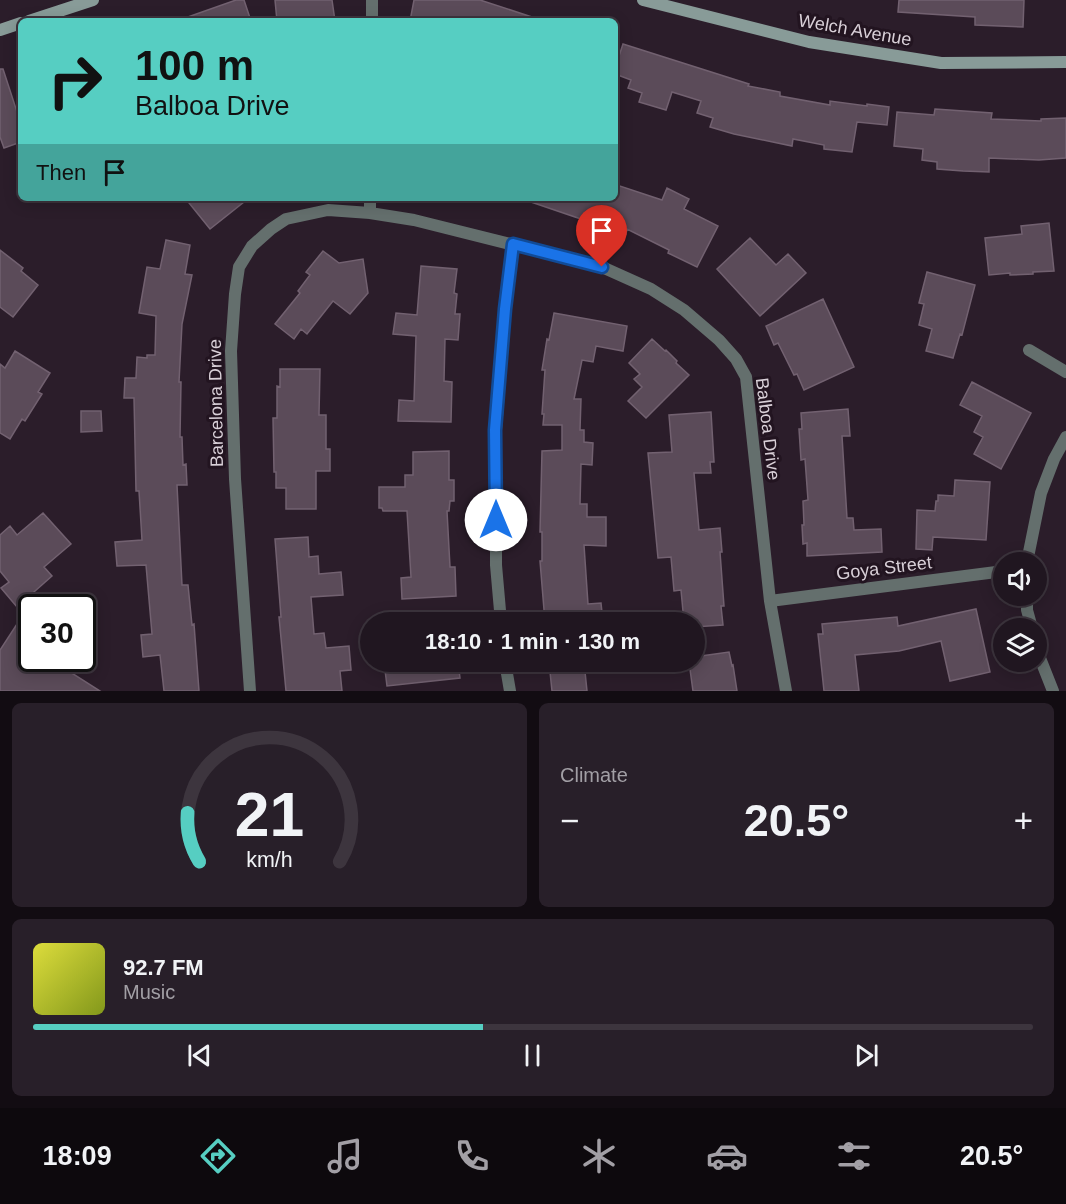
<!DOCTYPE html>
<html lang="en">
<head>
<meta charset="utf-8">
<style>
	:root { --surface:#201620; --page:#281f29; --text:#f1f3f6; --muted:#a29fa5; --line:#3d353e; --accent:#56cec2 }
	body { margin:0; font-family:Arial,sans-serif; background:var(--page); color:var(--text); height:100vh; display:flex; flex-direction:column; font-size:22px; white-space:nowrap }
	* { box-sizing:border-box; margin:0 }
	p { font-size:20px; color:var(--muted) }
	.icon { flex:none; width:33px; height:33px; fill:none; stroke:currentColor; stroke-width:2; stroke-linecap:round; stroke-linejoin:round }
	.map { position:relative; height:691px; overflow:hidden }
	.panel { display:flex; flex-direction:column; gap:12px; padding:12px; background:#120c12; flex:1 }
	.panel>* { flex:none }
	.top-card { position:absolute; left:18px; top:18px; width:600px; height:183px; border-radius:9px; box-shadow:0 3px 15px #0003,0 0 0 2px var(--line); background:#56cec2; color:#111; overflow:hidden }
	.controls { position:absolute; left:993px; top:552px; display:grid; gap:12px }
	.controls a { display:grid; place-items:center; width:54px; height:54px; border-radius:50%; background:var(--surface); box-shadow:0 3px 15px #0003,0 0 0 2px var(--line); font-size:30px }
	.speed { position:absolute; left:18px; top:594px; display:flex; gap:12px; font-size:30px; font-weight:700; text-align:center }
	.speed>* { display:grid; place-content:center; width:78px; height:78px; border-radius:50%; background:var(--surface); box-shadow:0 3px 15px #0003,0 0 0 2px var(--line); line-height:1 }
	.speed .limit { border:3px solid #111; border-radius:9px; background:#fff; color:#111 }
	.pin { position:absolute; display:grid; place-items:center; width:51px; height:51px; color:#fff; margin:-62px -26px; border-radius:50% 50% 50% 0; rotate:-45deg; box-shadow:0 0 6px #0007 }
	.pin .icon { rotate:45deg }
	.me { position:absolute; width:66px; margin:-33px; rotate:0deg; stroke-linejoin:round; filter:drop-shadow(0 0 4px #0008) }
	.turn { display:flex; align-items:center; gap:21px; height:126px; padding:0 18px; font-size:27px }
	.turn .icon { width:78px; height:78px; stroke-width:2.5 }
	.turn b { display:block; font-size:42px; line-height:51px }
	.then { display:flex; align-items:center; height:57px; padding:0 18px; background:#0003; gap:12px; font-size:22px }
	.big { font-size:45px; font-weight:700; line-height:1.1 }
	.panel .card { flex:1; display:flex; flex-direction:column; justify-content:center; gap:9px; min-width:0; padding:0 21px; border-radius:9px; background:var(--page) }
	.panel .dial { align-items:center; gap:0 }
	.dial svg { height:156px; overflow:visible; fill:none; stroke:var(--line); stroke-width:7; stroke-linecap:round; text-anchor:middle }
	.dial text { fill:var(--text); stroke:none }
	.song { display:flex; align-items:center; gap:18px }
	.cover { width:72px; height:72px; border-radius:9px; background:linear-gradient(135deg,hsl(60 70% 55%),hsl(70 70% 35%)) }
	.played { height:6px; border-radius:3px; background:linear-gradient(90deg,var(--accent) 45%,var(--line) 45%) }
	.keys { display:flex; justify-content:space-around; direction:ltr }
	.heat { display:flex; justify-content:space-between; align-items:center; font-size:33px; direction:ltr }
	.panel .tiles { flex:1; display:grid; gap:12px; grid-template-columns:1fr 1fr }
	.card:last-child { grid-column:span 2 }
	.trip { position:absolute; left:360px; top:612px; width:345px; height:60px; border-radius:30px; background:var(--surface); box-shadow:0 3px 15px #0003,0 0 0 2px var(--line); font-weight:700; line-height:60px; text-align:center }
	.tab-bar { display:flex; height:96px; justify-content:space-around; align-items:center; background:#0d090d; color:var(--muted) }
	.tab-bar .icon { width:42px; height:42px }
	.tab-bar .current { color:var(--accent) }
	.tab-bar b { font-size:27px; color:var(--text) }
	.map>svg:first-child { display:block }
</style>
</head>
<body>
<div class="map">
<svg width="1066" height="691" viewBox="0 0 1066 691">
	<rect width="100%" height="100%" fill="#2b1d2a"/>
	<path fill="#5b4b59" stroke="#726170" stroke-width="1.5" d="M236,0H244L251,21H186L185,18Z
		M275,0H332L335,21H277Z
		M414,0H480L535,18L534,21H410Z
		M899,0H1024L1023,27L975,25V17L898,12Z
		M623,44L749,84L748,86L780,92V96L830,105V101L867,106V104L889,107L887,125L857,122L852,152L824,149V145L793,139L792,146L734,134L710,127L713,118L697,113L701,101L672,92L666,110L639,102L642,93L628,88L631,80L615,74V68Z
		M0,69H3L21,124V142L4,148L0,137Z
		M935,109L992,113L991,119L1041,121V119L1066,118V158L1039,160L989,158V172L963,171L937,169V162L922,160L923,149L894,146L897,112L934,115Z
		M615,186L619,187L620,186L662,200L667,188L689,199L684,209L718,226L697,267L668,253L669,250L627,229L626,234L608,228L609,226L582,217L581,219L528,201L529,198H615Z
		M185,198H249L210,229Z
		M1049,223L1054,271L1033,272V274L1010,275V273L989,275L985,238L1022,234L1021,226Z
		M750,238L776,265L788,254L806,273L760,316L717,269Z
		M166,240L190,245L185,274L192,275L182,324L179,382H181L180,437H182L183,465L186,464L187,485H177L182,585H188L192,625L194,624L199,691H164L160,655L143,657L141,635L152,634L146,565L117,566L115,542L142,540L139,491H136L134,398H124L125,378H136L137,357L147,358V355H155L156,316L139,313L147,267L160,269Z
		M0,250L23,268L21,271L38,285L13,317L0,307Z
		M323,251L339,263L363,259L368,293L350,314L333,301L307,334L301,329L294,339L275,324L300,293L298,291L310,275L306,272Z
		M421,266L457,269L454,293L457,294L455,314H460L458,340L445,339L444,381L452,382L451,422L398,421L399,400L414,401L416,336L393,334L396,313L417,315Z
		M927,272L975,285L962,335L960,334L953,358L926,351L932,329L919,325L924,304L919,303Z
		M823,299L854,367L804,390L797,374L794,375L778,343L774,345L766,326Z
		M554,313L627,326L623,351L596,346L593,362L582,360L574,399H581L580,430H584V442L593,443L592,465L581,464L580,504H587V517H606V546L584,545L588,604L601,603L603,622H545L540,561H542V532H540L542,451L562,450V425H543L544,414H542L545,370H542L547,339L549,340Z
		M652,339L665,351L666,350L677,361L676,363L689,375L646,418L628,401L642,387L634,379L640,374L629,363Z
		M15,351L50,373L38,392L42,394L25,421L22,419L10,439L0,433V364L5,368Z
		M280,369H320L319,415H326V449H330V471H316V509H286V488H276V472H274L273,418H277V386L280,387Z
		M972,382L1031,413L1001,469L974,454L983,437L974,432L982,416L960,405Z
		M848,409L850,436H842L847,518H853L854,530L881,529L882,552L807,556V543L803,544L802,525H804L803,501L808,500L805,459L801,460L799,429H802L801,413Z
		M81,411H101L102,431L81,432Z
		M711,412L714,462H710L711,473H694L699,530L720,528L722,552H720L724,606H721L723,625L694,627V622H684L681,590L674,591L671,557L658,558L648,453L672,452L669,415Z
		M449,451V480H454V501H450L449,511H447L450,567H455L456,596L402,599L401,578L411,577L407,511H383L382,508H379V487H405V475H413V452Z
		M955,480L990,482L986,540L933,537L932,550L916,549L917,510L935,511L936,501H938V495L954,496Z
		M43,513L71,544L44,567L52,576L17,607L1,588L9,582L0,571V535L10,526L17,535Z
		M308,537L309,557L318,556L319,574L341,572L343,595L311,597L314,634L324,633L326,648L349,646L351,670L340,671L342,691H286L279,617H281L275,539Z
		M976,609L990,672L950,681L941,641L899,651L855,655L859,691H824L818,634H823L822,624L897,617L898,626Z
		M17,624L32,633V658H63L59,665L100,691H0V650Z
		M729,652L732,666L733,665L737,691H693L689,662H694V657Z
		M384,662H458L460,678L387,686Z
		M549,662H584L587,691H552Z"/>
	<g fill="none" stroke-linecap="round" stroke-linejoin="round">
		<path stroke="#646f6d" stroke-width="12" d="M372,21V0
			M370,213V198
			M1029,350L1066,372
			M1027,562L1041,493L1054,459L1066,437
			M1027,596V610L1032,628
			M770,601L1004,571
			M501,622L496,565V430L505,309L513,245
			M1036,648L1053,691
			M505,662L510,691
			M250,691L235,479L231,351L235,294L239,267L252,246L271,229L286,219L328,210L370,213L414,220L602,267L651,289L684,310L719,340L736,359L746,377L770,601L786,691"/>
		<path stroke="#889b98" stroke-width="12" d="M643,0L809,42L941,63L1066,62
			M29,21L93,0
			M0,30L21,23"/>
	</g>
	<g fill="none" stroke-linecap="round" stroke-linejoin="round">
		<defs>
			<path id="route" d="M496,520L495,430L505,309L513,244L602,267"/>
		</defs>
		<use href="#route" stroke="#114b97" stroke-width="15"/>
		<use href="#route" stroke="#1a73e8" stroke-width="10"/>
	</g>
	<g text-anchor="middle" stroke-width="6" stroke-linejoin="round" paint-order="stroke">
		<g font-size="18" fill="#d9d0d8" stroke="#221420">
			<text transform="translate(855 30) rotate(10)" y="6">Welch Avenue</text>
			<text transform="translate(216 403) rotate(-91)" y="6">Barcelona Drive</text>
			<text transform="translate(768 429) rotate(83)" y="6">Balboa Drive</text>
			<text transform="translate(884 568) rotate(-7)" y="6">Goya Street</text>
		</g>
	</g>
</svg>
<div class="controls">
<a><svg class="icon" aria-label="sound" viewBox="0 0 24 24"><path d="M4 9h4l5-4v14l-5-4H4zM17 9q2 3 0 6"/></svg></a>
<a><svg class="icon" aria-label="layers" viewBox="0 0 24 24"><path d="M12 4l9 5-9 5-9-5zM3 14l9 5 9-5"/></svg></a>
</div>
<div class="speed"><div class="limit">30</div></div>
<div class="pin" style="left:602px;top:267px;background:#d93025"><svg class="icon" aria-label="arrive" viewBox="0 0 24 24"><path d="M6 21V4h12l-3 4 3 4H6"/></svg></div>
<svg class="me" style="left:496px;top:520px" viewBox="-20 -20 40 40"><circle r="19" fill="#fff"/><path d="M0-13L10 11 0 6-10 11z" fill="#1a73e8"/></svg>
<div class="trip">18:10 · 1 min · 130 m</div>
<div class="top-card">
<div class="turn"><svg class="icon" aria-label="right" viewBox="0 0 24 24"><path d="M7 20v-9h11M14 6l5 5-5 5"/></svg><div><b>100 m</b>Balboa Drive</div></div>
<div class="then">Then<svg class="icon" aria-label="arrive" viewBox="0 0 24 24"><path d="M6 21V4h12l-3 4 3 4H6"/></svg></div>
</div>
</div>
<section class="panel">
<div class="tiles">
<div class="card dial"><svg viewBox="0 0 100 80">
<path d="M14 69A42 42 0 1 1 86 69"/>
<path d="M14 69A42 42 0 0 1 8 44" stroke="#56cec2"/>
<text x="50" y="56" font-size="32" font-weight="700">21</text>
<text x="50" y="72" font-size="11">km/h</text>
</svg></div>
<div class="card"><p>Climate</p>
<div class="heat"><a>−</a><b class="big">20.5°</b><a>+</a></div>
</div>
<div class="card">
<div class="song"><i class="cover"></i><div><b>92.7 FM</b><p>Music</p></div></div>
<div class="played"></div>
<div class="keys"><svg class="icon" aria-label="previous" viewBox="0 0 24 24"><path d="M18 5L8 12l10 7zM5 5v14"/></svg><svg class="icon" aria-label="pause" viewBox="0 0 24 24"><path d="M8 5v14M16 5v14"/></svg><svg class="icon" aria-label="next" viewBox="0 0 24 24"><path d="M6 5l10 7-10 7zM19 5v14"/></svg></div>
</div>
</div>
</section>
<nav class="tab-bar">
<b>18:09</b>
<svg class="icon current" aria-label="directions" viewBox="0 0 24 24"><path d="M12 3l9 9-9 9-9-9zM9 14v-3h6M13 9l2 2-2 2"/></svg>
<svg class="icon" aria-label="music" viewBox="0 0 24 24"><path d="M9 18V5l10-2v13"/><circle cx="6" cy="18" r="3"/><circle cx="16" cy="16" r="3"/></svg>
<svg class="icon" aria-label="phone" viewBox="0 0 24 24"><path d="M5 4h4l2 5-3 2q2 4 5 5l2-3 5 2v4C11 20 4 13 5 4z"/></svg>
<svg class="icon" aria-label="climate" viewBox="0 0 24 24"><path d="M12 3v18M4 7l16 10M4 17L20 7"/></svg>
<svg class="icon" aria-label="car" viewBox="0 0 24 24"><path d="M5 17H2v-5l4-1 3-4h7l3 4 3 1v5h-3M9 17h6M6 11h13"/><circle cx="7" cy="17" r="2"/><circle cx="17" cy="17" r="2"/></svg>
<svg class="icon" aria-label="filters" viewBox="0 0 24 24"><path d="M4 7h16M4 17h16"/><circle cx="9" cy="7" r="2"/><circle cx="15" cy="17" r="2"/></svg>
<b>20.5°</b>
</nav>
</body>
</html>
